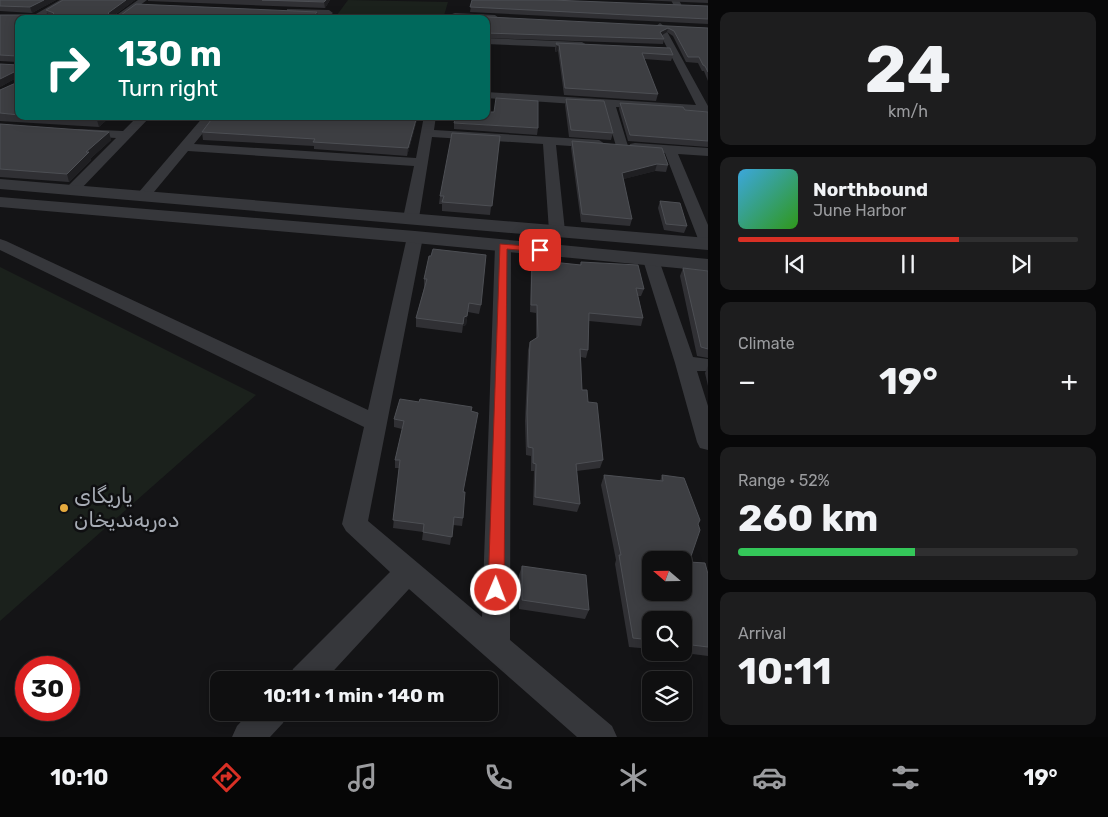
<!DOCTYPE html>
<html lang="en">
<head>
<meta charset="utf-8">
<style>
	:root { --surface:#0f0f10; --page:#1d1d1e; --text:#f1f3f6; --muted:#9b9c9f; --line:#2f2f30; --accent:#d93025 }
	body { margin:0; font-family:Rubik,"Noto Naskh Arabic",sans-serif; background:var(--page); color:var(--text); height:100vh; display:flex; flex-direction:column; font-size:19px; white-space:nowrap }
	* { box-sizing:border-box; margin:0 }
	p { font-size:16px; color:var(--muted) }
	.icon { flex:none; width:28px; height:28px; fill:none; stroke:currentColor; stroke-width:2; stroke-linecap:round; stroke-linejoin:round }
	.map { position:relative; flex:1; overflow:hidden }
	.drawer { display:flex; flex-direction:column; gap:12px; padding:12px; background:#080809; width:400px }
	.drawer>* { flex:none }
	.hud { position:absolute; left:15px; top:15px; width:475px; height:105px; border-radius:10px; box-shadow:0 2px 12px #0003,0 0 0 1px var(--line); background:#00695c; color:#fff; overflow:hidden }
	.needle { width:32px; rotate:290deg }
	.fabs { position:absolute; left:642px; top:551px; display:grid; gap:10px }
	.fabs a { display:grid; place-items:center; width:50px; height:50px; border-radius:10px; background:var(--surface); box-shadow:0 2px 12px #0003,0 0 0 1px var(--line); font-size:25px }
	.speed { position:absolute; left:15px; top:656px; display:flex; gap:10px; font-size:25px; font-weight:700; text-align:center }
	.speed>* { display:grid; place-content:center; width:65px; height:65px; border-radius:50%; background:var(--surface); box-shadow:0 2px 12px #0003,0 0 0 1px var(--line); line-height:1 }
	.speed .limit { border:8px solid #d22; background:#fff; color:#111 }
	.pin { position:absolute; display:grid; place-items:center; width:42px; height:42px; color:#fff; margin:-21px; border-radius:10px; box-shadow:0 2px 8px #0006 }
	.me { position:absolute; width:55px; margin:-28px; rotate:1deg; stroke-linejoin:round; filter:drop-shadow(0 0 4px #0008) }
	.turn { display:flex; align-items:center; gap:18px; height:105px; padding:0 20px; font-size:22px }
	.turn .icon { width:65px; height:65px; stroke-width:2.5 }
	.turn b { display:block; font-size:35px; line-height:42px }
	.big { font-size:38px; font-weight:700; line-height:1.1 }
	.drawer .widget { flex:1; display:flex; flex-direction:column; justify-content:center; gap:8px; min-width:0; padding:0 18px; border-radius:10px; background:var(--page) }
	.drawer .dial { align-items:center; gap:0 }
	.dial b { font-size:65px; line-height:1 }
	.song { display:flex; align-items:center; gap:15px }
	.cover { width:60px; height:60px; border-radius:8px; background:linear-gradient(135deg,hsl(200 70% 55%),hsl(110 70% 35%)) }
	.played { height:5px; border-radius:2px; background:linear-gradient(90deg,var(--accent) 65%,var(--line) 65%) }
	.keys { display:flex; justify-content:space-around; direction:ltr }
	.heat { display:flex; justify-content:space-between; align-items:center; font-size:28px; direction:ltr }
	.charge { height:8px; border-radius:4px; background:linear-gradient(90deg,#34c759 52%,var(--line) 0) }
	.trip { position:absolute; left:210px; top:671px; width:288px; height:50px; border-radius:10px; background:var(--surface); box-shadow:0 2px 12px #0003,0 0 0 1px var(--line); font-weight:700; line-height:50px; text-align:center }
	.dock { display:flex; height:80px; justify-content:space-around; align-items:center; background:#060606; color:var(--muted) }
	.dock .icon { width:35px; height:35px }
	.dock .current { color:var(--accent) }
	.dock b { font-size:22px; color:var(--text) }
	main { display:flex; flex:1; min-height:0 }
	.map>svg:first-child { display:block }
</style>
</head>
<body>
<main>
<div class="map">
<svg width="708" height="737" viewBox="0 0 708 737">
	<rect width="100%" height="100%" fill="#141416"/>
	<path fill="#1b211c" d="M348,0L448,2L443,19H334Z
		M0,267L256,395L0,621Z"/>
	<g fill="none" stroke-linecap="round" stroke-linejoin="round">
		<path fill="#36373b" fill-rule="evenodd" d="M60,0H70L38,19L29,18Z
			M138,0H147L121,19H111Z
			M671,0H679L682,6L675,8Z
			M287,9L329,10L333,13L329,16L290,13H287Z
			M455,13L495,15L499,18L495,21L452,18V14Z
			M660,23L664,26L708,106V112L616,107L628,146L626,149H618L616,146L604,106L486,98V92L696,105L656,26Z
			M486,38L582,42L587,45L582,48L486,44Z
			M138,116H151L78,192H68L66,189L68,186L116,138L82,136L78,135L76,132L78,129L123,131Z
			M204,116H217L194,144L416,158L424,116H436L434,130L599,140L605,144L599,148L556,145L565,231L562,234H552L549,231L543,144L432,137L419,218L416,221H406L403,218L414,166L188,151L149,198H139L137,195L139,192Z
			M635,143L708,148V156L678,154L708,225V249L702,247L700,244L665,153L630,150L629,147L630,144Z
			M415,232L421,234L423,237L368,521L482,617L495,246L497,243H509L511,246L510,640L612,726L617,737H577L409,589L325,680H289L293,669L390,572L346,531L342,524L364,427L0,250V239L6,241L368,410L407,237L409,234Z
			M651,255L657,257L659,260L693,357L708,359V371H697L708,406V450L700,448L697,442L675,363L643,260L645,257Z
			M250,712H287L283,723L270,737H232L237,726Z"/>
		<path fill="#36373b" fill-rule="evenodd" d="M0,179L708,238V250L0,189Z
			M0,197L415,231L708,259V271L415,243L0,207Z"/>
	</g>
	<path fill="#303034" d="M0,0H56L32,13L0,11Z
		M63,0H135L115,15L318,17L317,19H19V116H111L99,127L0,121V90L18,82V77L0,87L18,65V62L0,61V15H48L46,10Z
		M148,0H330L325,8L148,1Z
		M472,0L708,6V24L470,12Z
		M638,0H708V3Z
		M486,19L708,28V81L704,71H702L698,63L686,62L673,36L667,32L662,35L664,39L663,44L486,38Z
		M556,43L673,55L671,61L644,59L658,94L656,101L564,95L558,51L555,52V49Z
		M566,99L613,133L611,140L569,137L565,105Z
		M620,103L708,112V147L628,141L619,109Z
		M418,116L407,156L314,149V146L203,140L202,132Z
		M454,123L538,128L537,135L454,129Z
		M0,124L109,132L111,140L91,158V160L69,182L0,177Z
		M500,136L490,215L442,211V204H439L440,196Z
		M572,141L668,165L666,172L655,171L623,179L632,219L630,226L581,222L571,148Z
		M660,201L687,226L684,233L664,230L658,208Z
		M429,256L481,305L479,314L468,312L466,325L463,326L462,333L416,327V318L424,288V279Z
		M532,260L580,265L581,262L644,289L641,296H638L643,318L641,326L589,321L588,350L586,358L581,357L582,390L588,402L603,460L600,468L577,471L580,504L577,512L533,505L534,471H531V456L526,455L525,421L528,350L530,342L536,338V313L530,312L531,268Z
		M683,268L708,271V358L697,356L680,276Z
		M708,366V386L705,373Z
		M400,399L464,492L463,518L462,526L453,525L450,545L422,540L423,532L393,528L399,468H395V460L402,429L394,427V419Z
		M604,475L660,481L662,475L698,524L689,562L708,574V656L677,652H684V620H651V649L629,647L615,564L616,560L601,485Z
		M522,566L589,610L585,619L519,609V575Z"/>
	<path fill="#1f1f22" d="M44,0H56L32,13L30,7Z
		M126,0H135L109,19L108,13Z
		M326,0H330L325,8L324,2Z
		M317,12L318,17L317,19H312Z
		M668,28L667,32L659,37L660,32Z
		M557,45H559L558,51L555,52Z
		M16,71L18,77L0,87V79Z
		M101,116H111L99,127L97,120Z
		M417,116H418L407,156L408,148Z
		M109,132L111,140L91,158V160L69,182L67,174L86,152Z
		M657,164L655,171L620,180L622,173Z
		M468,312L466,325L463,326L462,333L464,317Z"/>
	<path fill="#3d3e42" stroke="#4d4f54" fill-rule="evenodd" d="M0,0H44L30,7L0,6Z
		M63,0H126L108,13L110,15H121L136,4L317,12L312,19H19V57L17,56L0,55V15H52L54,13L46,10Z
		M262,0H326L324,2Z
		M472,0H551L708,6V19L470,7Z
		M469,16L708,28V72L705,66L703,65L699,57H688L674,31L668,28L660,32L664,39L486,33V19H469Z
		M556,43L670,48L673,55L642,53L658,94L565,88L559,45H557Z
		M19,59V115L0,113V90L18,82V71H16L0,79V64L18,65Z
		M496,98L538,101V128L454,123L456,116H486V112H494Z
		M566,99L604,101L613,133L571,130Z
		M620,103L683,107L685,110L708,112V141L630,135Z
		M42,116H101L97,120Z
		M214,116H417L408,148L313,142L315,139L202,132Z
		M0,124L109,132L86,152H89L67,174L0,169Z
		M452,133L500,136L492,206L442,202L444,196H440Z
		M572,141L662,148L668,165L657,164L622,173L632,219L582,214Z
		M660,201L680,203L687,226L666,224Z
		M433,249L486,255L481,305L469,303L467,316L464,317L463,324L416,318L427,279H424L429,256H431Z
		M532,260L581,265V262L638,265L644,289L636,288L643,318L589,313L588,350L580,349L582,390H587L588,402L597,403L603,460L576,464L580,504L535,497L536,464L533,463V448L528,447L527,413L530,342L538,337L537,305H531Z
		M683,268L708,271V349L701,347Z
		M400,399L419,402L420,399L472,407L471,411L478,413L463,492H465L463,518L454,517L452,537L423,532L424,524L393,520L400,460H395L404,421L394,419Z
		M604,475L663,481L662,475L684,478L700,520L698,524L700,530L689,562L705,563L708,574V647L684,644V620H651V640L633,638L619,555H621ZM651,560H684V592H651Z
		M522,566L586,575L589,610L522,600Z"/>
	<path fill="#d93025" stroke="#8d1f18" d="M500,244L540,247L544,250L540,252L507,249L504,590L502,595L496,597L491,595L488,590Z"/>
	<circle fill="#e5aa3e" stroke="#0f0f11" stroke-width="2" cx="64" cy="508" r="5"/>
	<g text-anchor="middle" stroke-width="5" stroke-linejoin="round" paint-order="stroke">
		<g font-size="21" fill="#a7acb5" stroke="#0f0f11" text-anchor="start">
			<text x="74" y="503">یاریگاى<tspan x="74" dy="24">ده‌ربه‌ندیخان</tspan></text>
		</g>
	</g>
</svg>
<div class="fabs">
<a><svg class="needle" viewBox="-14 -14 28 28"><path d="M0-13l5 13h-10z" fill="#e53935"/><path d="M0 13l5-13h-10z" fill="#9b9c9f"/></svg></a>
<a><svg class="icon" aria-label="search" viewBox="0 0 24 24"><circle cx="10" cy="10" r="6"/><path d="M15 15l6 6"/></svg></a>
<a><svg class="icon" aria-label="layers" viewBox="0 0 24 24"><path d="M12 4l9 5-9 5-9-5zM3 14l9 5 9-5"/></svg></a>
</div>
<div class="speed"><div class="limit">30</div></div>
<div class="pin" style="left:540px;top:250px;background:#d93025"><svg class="icon" aria-label="arrive" viewBox="0 0 24 24"><path d="M6 21V4h12l-3 4 3 4H6"/></svg></div>
<svg class="me" style="left:496px;top:590px" viewBox="-20 -20 40 40"><circle r="17" fill="#d93025" stroke="#fff" stroke-width="3"/><path d="M0-11L8 9 0 5-8 9z" fill="#fff"/></svg>
<div class="trip">10:11 · 1 min · 140 m</div>
<div class="hud">
<div class="turn"><svg class="icon" aria-label="right" viewBox="0 0 24 24"><path d="M7 20v-9h11M14 6l5 5-5 5"/></svg><div><b>130 m</b>Turn right</div></div>
</div>
</div>
<section class="drawer">
<div class="widget dial"><b>24</b><p>km/h</p></div>
<div class="widget">
<div class="song"><i class="cover"></i><div><b>Northbound</b><p>June Harbor</p></div></div>
<div class="played"></div>
<div class="keys"><svg class="icon" aria-label="previous" viewBox="0 0 24 24"><path d="M18 5L8 12l10 7zM5 5v14"/></svg><svg class="icon" aria-label="pause" viewBox="0 0 24 24"><path d="M8 5v14M16 5v14"/></svg><svg class="icon" aria-label="next" viewBox="0 0 24 24"><path d="M6 5l10 7-10 7zM19 5v14"/></svg></div>
</div>
<div class="widget"><p>Climate</p>
<div class="heat"><a>−</a><b class="big">19°</b><a>+</a></div>
</div>
<div class="widget"><p>Range · 52%</p><b class="big">260 km</b><div class="charge"></div></div>
<div class="widget"><p>Arrival</p><b class="big">10:11</b></div>
</section>
</main>
<nav class="dock">
<b>10:10</b>
<svg class="icon current" aria-label="directions" viewBox="0 0 24 24"><path d="M12 3l9 9-9 9-9-9zM9 14v-3h6M13 9l2 2-2 2"/></svg>
<svg class="icon" aria-label="music" viewBox="0 0 24 24"><path d="M9 18V5l10-2v13"/><circle cx="6" cy="18" r="3"/><circle cx="16" cy="16" r="3"/></svg>
<svg class="icon" aria-label="phone" viewBox="0 0 24 24"><path d="M5 4h4l2 5-3 2q2 4 5 5l2-3 5 2v4C11 20 4 13 5 4z"/></svg>
<svg class="icon" aria-label="climate" viewBox="0 0 24 24"><path d="M12 3v18M4 7l16 10M4 17L20 7"/></svg>
<svg class="icon" aria-label="car" viewBox="0 0 24 24"><path d="M5 17H2v-5l4-1 3-4h7l3 4 3 1v5h-3M9 17h6M6 11h13"/><circle cx="7" cy="17" r="2"/><circle cx="17" cy="17" r="2"/></svg>
<svg class="icon" aria-label="filters" viewBox="0 0 24 24"><path d="M4 7h16M4 17h16"/><circle cx="9" cy="7" r="2"/><circle cx="15" cy="17" r="2"/></svg>
<b>19°</b>
</nav>
</body>
</html>
